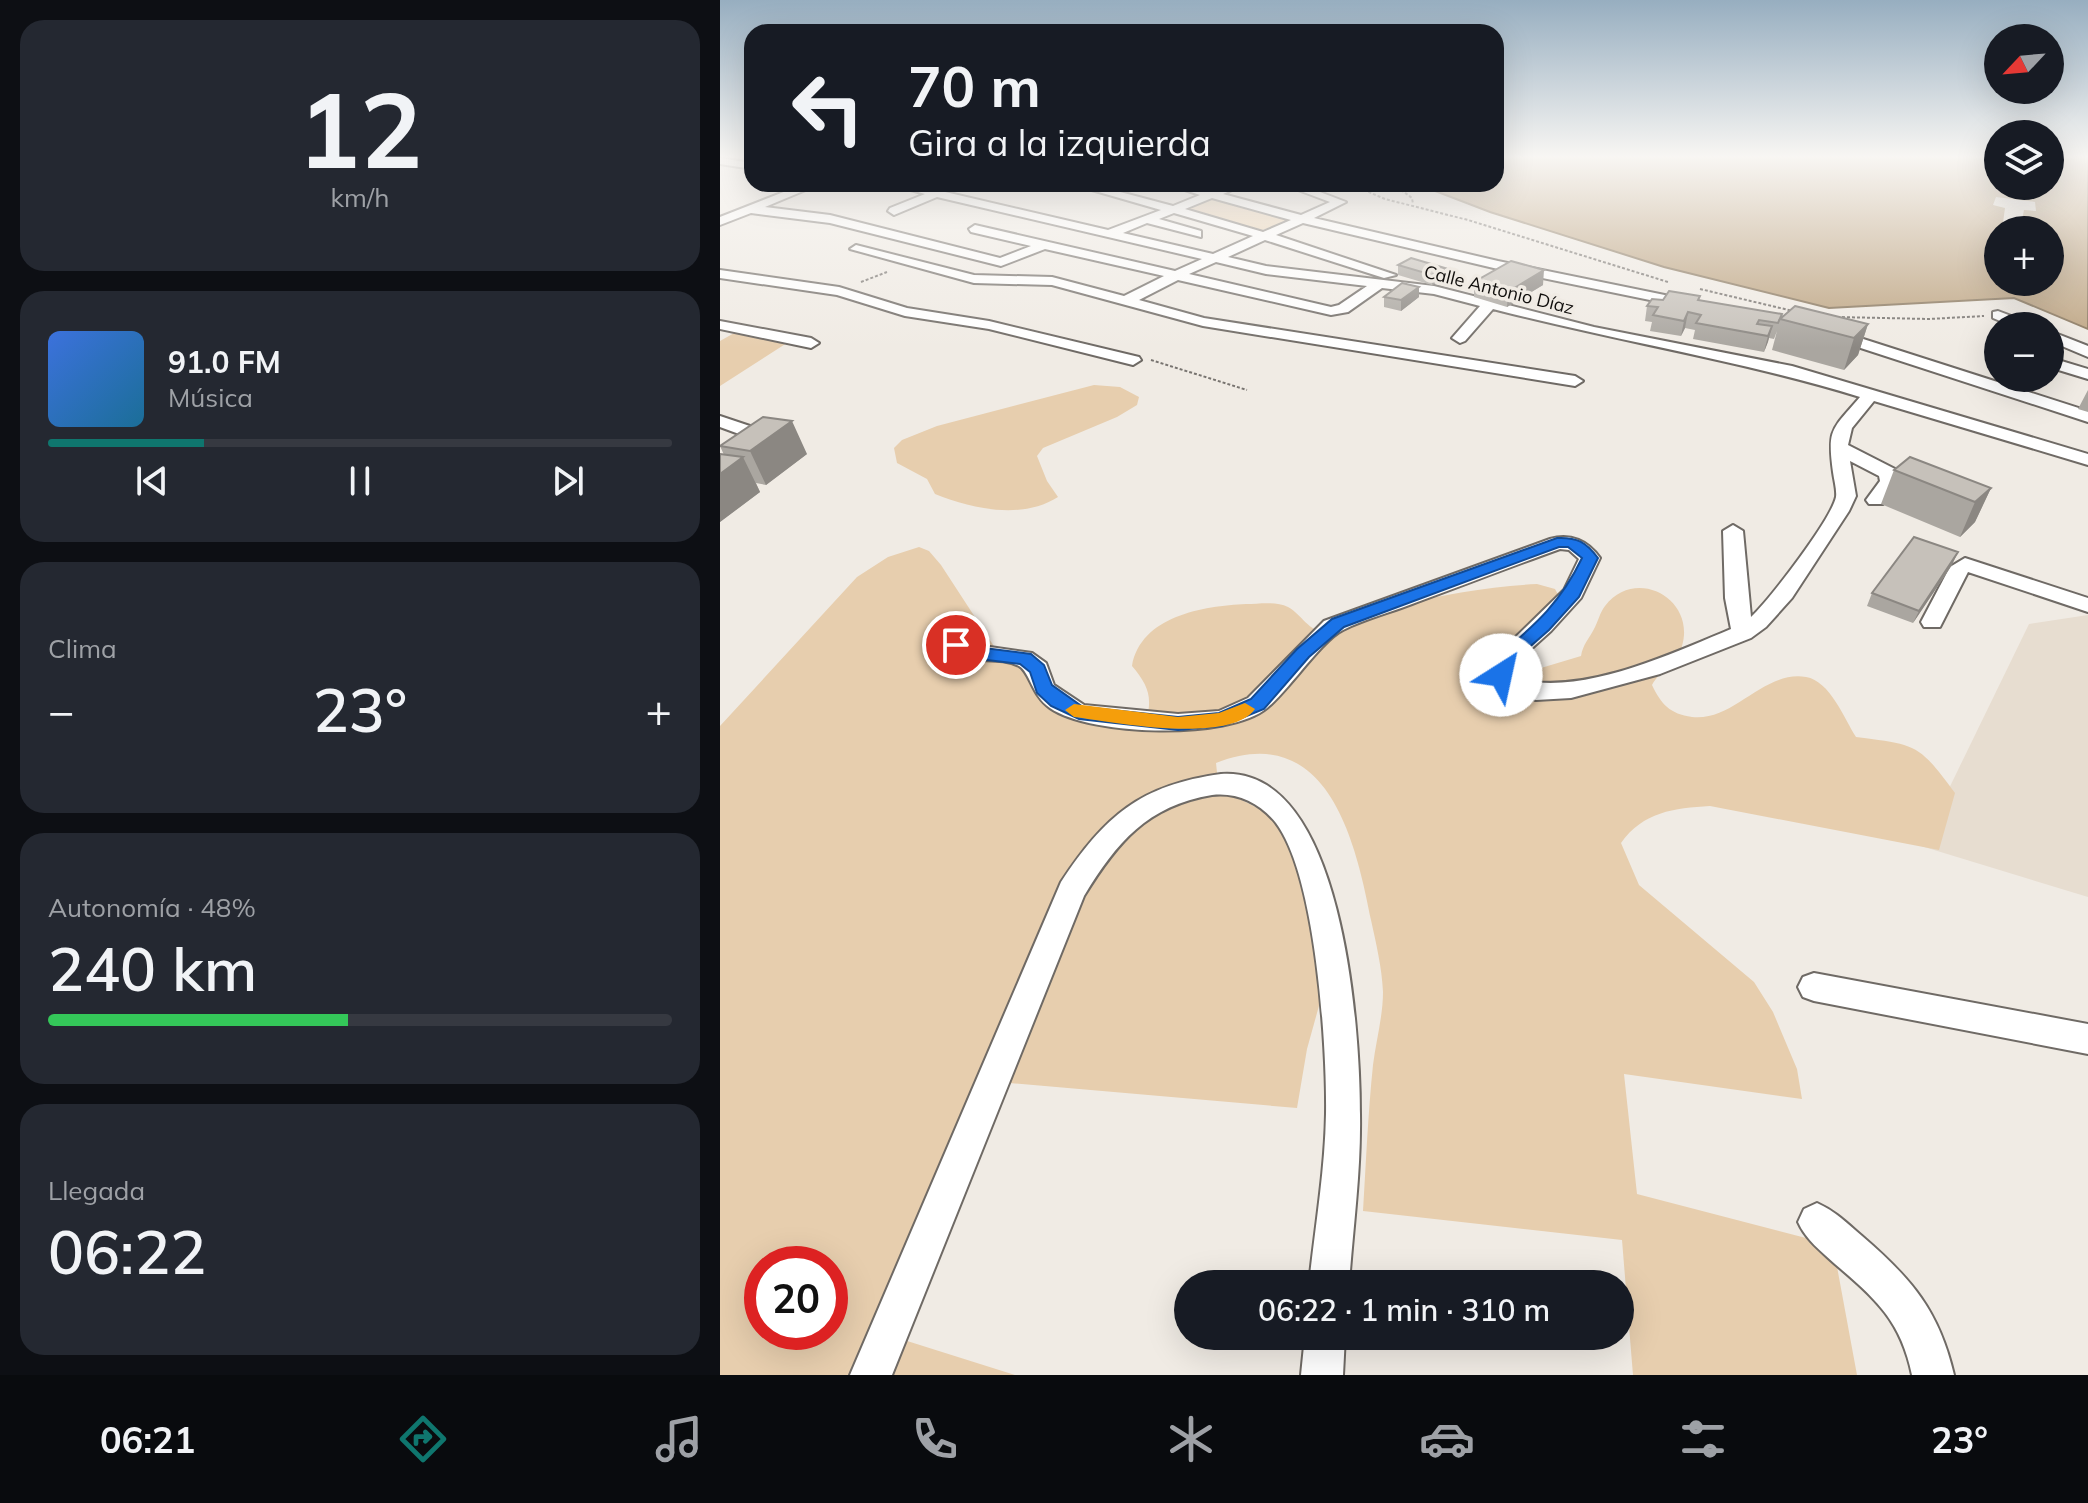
<!DOCTYPE html>
<html lang="es">
<head>
<meta charset="utf-8">
<style>
	:root { --surface:#171b24; --page:#242831; --text:#f1f3f6; --muted:#9ea1a6; --line:#363941; --accent:#0f766e }
	body { margin:0; font-family:Mulish,sans-serif; background:var(--page); color:var(--text); height:100vh; display:flex; flex-direction:column; font-size:30px; white-space:nowrap }
	* { box-sizing:border-box; margin:0 }
	p { font-size:26px; color:var(--muted) }
	.icon { flex:none; width:44px; height:44px; fill:none; stroke:currentColor; stroke-width:2; stroke-linecap:round; stroke-linejoin:round }
	.map { position:relative; flex:1; overflow:hidden }
	.details { display:flex; flex-direction:column; gap:20px; padding:20px; background:#0d0f14; width:720px }
	.details>* { flex:none }
	.top-card { position:absolute; left:24px; top:24px; width:760px; height:168px; border-radius:24px; box-shadow:0 8px 32px #0002; background:#171b24; color:var(--text); overflow:hidden }
	.needle { width:52px; rotate:244deg }
	.tools { position:absolute; left:1264px; top:24px; display:grid; gap:16px }
	.tools a { display:grid; place-items:center; width:80px; height:80px; border-radius:50%; background:var(--surface); box-shadow:0 8px 32px #0002; font-size:40px }
	.speed { position:absolute; left:24px; top:1246px; display:flex; gap:16px; font-size:40px; font-weight:700; text-align:center }
	.speed>* { display:grid; place-content:center; width:104px; height:104px; border-radius:50%; background:var(--surface); box-shadow:0 8px 32px #0002; line-height:1 }
	.speed .limit { border:12px solid #d22; background:#fff; color:#111 }
	.pin { position:absolute; display:grid; place-items:center; width:68px; height:68px; color:#fff; margin:-34px; border:4px solid #fff; border-radius:50%; box-shadow:0 2px 8px #0007 }
	.me { position:absolute; width:88px; margin:-44px; rotate:35deg; stroke-linejoin:round; filter:drop-shadow(0 0 6px #0008) }
	.turn { display:flex; align-items:center; gap:28px; height:168px; padding:0 32px; font-size:36px }
	.turn .icon { width:104px; height:104px; stroke-width:2.5 }
	.turn b { display:block; font-size:56px; line-height:68px }
	.big { font-size:60px; font-weight:600; line-height:1.1 }
	.details .widget { flex:1; display:flex; flex-direction:column; justify-content:center; gap:12px; min-width:0; padding:0 28px; border-radius:24px; background:var(--page) }
	.details .dial { align-items:center; gap:0 }
	.dial b { font-size:104px; line-height:1 }
	.song { display:flex; align-items:center; gap:24px }
	.cover { width:96px; height:96px; border-radius:12px; background:linear-gradient(135deg,hsl(220 70% 55%),hsl(200 70% 35%)) }
	.played { height:8px; border-radius:4px; background:linear-gradient(90deg,var(--accent) 25%,var(--line) 25%) }
	.keys { display:flex; justify-content:space-around; direction:ltr }
	.heat { display:flex; justify-content:space-between; align-items:center; font-size:44px; direction:ltr }
	.charge { height:12px; border-radius:6px; background:linear-gradient(90deg,#34c759 48%,var(--line) 0) }
	.trip { position:absolute; left:454px; top:1270px; width:460px; height:80px; border-radius:40px; background:var(--surface); box-shadow:0 8px 32px #0002; font-weight:600; line-height:80px; text-align:center }
	.dock { display:flex; height:128px; justify-content:space-around; align-items:center; background:#090b0e; color:var(--muted) }
	.dock .icon { width:56px; height:56px }
	.dock .selected { color:var(--accent) }
	.dock b { font-size:36px; color:var(--text) }
	main { display:flex; flex:1; min-height:0 }
	.map>svg:first-child { display:block }
</style>
</head>
<body>
<main>
<section class="details">
<div class="widget dial"><b>12</b><p>km/h</p></div>
<div class="widget">
<div class="song"><i class="cover"></i><div><b>91.0 FM</b><p>Música</p></div></div>
<div class="played"></div>
<div class="keys"><svg class="icon" aria-label="previous" viewBox="0 0 24 24"><path d="M18 5L8 12l10 7zM5 5v14"/></svg><svg class="icon" aria-label="pause" viewBox="0 0 24 24"><path d="M8 5v14M16 5v14"/></svg><svg class="icon" aria-label="next" viewBox="0 0 24 24"><path d="M6 5l10 7-10 7zM19 5v14"/></svg></div>
</div>
<div class="widget"><p>Clima</p>
<div class="heat"><a>−</a><b class="big">23°</b><a>+</a></div>
</div>
<div class="widget"><p>Autonomía · 48%</p><b class="big">240 km</b><div class="charge"></div></div>
<div class="widget"><p>Llegada</p><b class="big">06:22</b></div>
</section>
<div class="map">
<svg width="1368" height="1375" viewBox="0 0 1368 1375">
	<rect width="100%" height="100%" fill="#f0ebe4"/>
	<path fill="#e7ddd0" d="M1368,615V897L1201,846L1309,624Z"/>
	<path fill="#e7ceae" fill-rule="evenodd" d="M492,198L570,220L540,231L464,208Z
		M16,332L70,341L0,386V341Z
		M374,385L400,387L419,397L417,405L397,417L323,448L317,456L327,481L338,497C302,520 253,509 215,494L207,479L177,463L174,448L182,440L217,426Z
		M199,547L209,551L221,565L279,654L386,717L426,721C433,697 428,685 412,666C421,616 483,606 526,604C539,604 556,601 568,607C583,615 589,634 609,632C630,630 656,610 677,605C721,595 773,586 817,584L835,589L842,602C821,618 797,627 790,653L799,666L821,668L861,656C863,644 869,639 874,629C878,622 880,612 885,606C916,566 976,599 962,646C958,662 940,670 932,685C941,704 950,714 972,717C1014,722 1043,670 1086,677C1110,681 1124,718 1136,737C1197,745 1198,743 1235,793L1219,850L990,806C954,808 923,812 901,843L919,885L1034,982L1053,1012L1077,1069L1082,1099L904,1074L917,1194L1113,1245L1137,1375H913L902,1240L643,1211C646,1163 648,1113 653,1065C656,1041 663,1016 663,992C662,968 656,943 651,920C635,837 606,720 496,763L498,782L516,797L555,817L581,852L602,995L587,1049L577,1108L289,1083L184,1340L295,1375H0V726L137,577L168,557ZM42,1264H110V1332H42Z"/>
	<path fill="#bea583" stroke="#8a785f" stroke-width="2" fill-rule="evenodd" d="M776,155H1278V186H1330V155H1368V329L1294,298L1109,308L944,267L770,212L697,184H776ZM1278,230H1330V282H1278Z"/>
	<path fill="#f0ebe4" d="M1276,197L1315,202L1316,211L1304,210L1300,230H1282L1285,208L1273,205Z"/>
	<g fill="none" stroke-linecap="round" stroke-linejoin="round">
		<defs>
			<path id="minor" d="M0,158L32,163V169L0,164Z
				M84,184H100L45,207L110,215L280,258L311,246L251,232L249,229L255,225L455,271L482,259L217,197L174,215L168,211L170,208L205,194L170,184H191L388,230L441,210L351,184H370L453,206L480,195L447,184C461,184 482,192 493,190C505,188 513,184 526,184L503,194L581,215L610,202L562,184H579L626,202L594,218L778,261L974,301L981,305L974,309L778,269L583,223L556,235L676,275L664,278L545,240L508,257L546,266L714,286L874,327L1072,366L1368,454V465L1154,401L1132,428L1128,445L1175,469L1178,481L1163,504H1149L1146,500L1160,481L1159,476L1130,461L1136,496L1129,511L1072,598L1046,627L1031,638L940,674L851,698L816,700L783,690L767,665L844,590L859,559L849,550L840,549C790,567 741,586 692,604C669,613 645,619 623,630C602,640 569,690 547,708C509,740 370,736 330,708C312,696 310,672 299,666C272,652 233,674 222,635L225,630H241L249,644L312,653L326,663L334,685L364,705L458,714L499,711L528,698L604,621L830,539C851,533 868,541 880,558L861,598L831,631L792,666L799,679C862,696 953,653 1011,629L1005,598L1003,531L1013,525L1023,531L1031,617C1050,599 1111,520 1116,497C1117,490 1114,480 1113,472C1107,428 1112,430 1140,397C1020,360 895,341 773,309L745,341L740,343L732,338L760,306L714,294L662,288L628,312L611,315L458,280L419,300L484,318L855,376L863,381L855,386L483,326L332,285L254,283L130,249L136,245L254,275L332,277L404,296L444,276L325,249L281,266L110,223L31,213L0,225V217ZM492,198L571,220L543,232L465,209ZM454,213L533,236L493,254L403,233L427,223L481,237V231L439,219ZM496,262L546,274L647,286L619,305L611,307L469,274Z
				M0,270L119,287L187,308L269,321L419,357L421,360L413,365L269,329L185,316L117,295L0,278Z
				M1278,311L1310,323L1312,326H1292L1273,318V312Z
				M0,321L91,338L99,343L91,348L0,329Z
				M1112,329L1368,411V422L1107,337V331Z
				M1330,331L1368,346V357L1330,341Z
				M1338,360L1368,369V379L1332,368V362Z
				M0,416L45,431L48,442L7,474L0,476V461L30,438L0,427Z
				M1245,558L1368,598V612L1248,572L1220,627H1204L1201,622L1230,567Z
				M501,774C624,765 640,1031 640,1114C641,1171 633,1228 629,1284H589C595,1228 605,1171 606,1114C607,1046 596,876 556,823C540,803 517,792 492,795C427,806 397,842 364,896L172,1375H130L341,882C385,816 420,785 501,774Z
				M1094,973L1368,1024V1054L1094,1001L1083,997L1078,987L1083,977Z
				M1097,1203C1115,1211 1128,1224 1142,1236C1192,1279 1219,1311 1234,1375H1192C1181,1321 1156,1299 1115,1264C1101,1251 1086,1240 1078,1222L1084,1209Z
				M585,1336H625L623,1375H581Z"/>
		</defs>
		<use href="#minor" stroke="#6f6a65" stroke-width="4"/>
		<path stroke="#787470" stroke-width="2" stroke-dasharray="3 2" stroke-linecap="butt" d="M630,184L665,199L748,220L948,282
			M673,184L692,198L693,204
			M141,282L167,272
			M980,289L1073,311
			M1117,317L1209,319L1264,316
			M431,360L527,390"/>
		<use href="#minor" fill="#fff" fill-rule="evenodd"/>
	</g>
	<path fill="#aaa6a0" d="M678,265L725,268V278L712,285L678,275Z
		M754,282L823,285L787,307L754,297Z
		M664,297H699L681,311L664,307Z
		M943,300L979,301L1061,319L1148,324L1138,355L1124,370L1052,350L1057,331L1054,339L1049,338L1044,352L973,339L975,330L965,328L961,336L930,331L932,322L925,321L927,306Z
		M1368,390V412L1358,409Z
		M0,446L87,454L46,485L36,483L40,492L0,522V454L4,455Z
		M1174,470L1271,488L1255,522L1240,537L1161,504Z
		M1232,565L1193,623L1147,606L1152,593Z"/>
	<path fill="#8b8782" d="M725,268V278L712,285V275Z
		M824,270L823,285L787,307L788,292Z
		M699,287V297L681,311V300Z
		M968,312L965,328L961,336L964,321Z
		M1148,324L1138,355L1124,370L1134,338Z
		M1052,326L1048,342L1044,352L1048,336Z
		M72,421L87,454L46,485L30,451Z
		M23,457L40,492L0,522V474Z
		M1271,488L1255,522L1240,537L1255,502Z
		M1238,552L1232,565L1193,623L1199,611Z"/>
	<path fill="#c6c1ba" stroke="#8b8782" stroke-width="2" d="M691,258L725,268L712,275L678,265Z
		M791,261L824,270L788,292L754,282Z
		M682,283L699,287L681,300L664,297Z
		M949,291L980,296L978,300L1062,314L1058,323L1039,320L1037,324L1052,326L1048,336L976,323L981,315L968,312L964,321L933,315L938,307L927,306L932,299L943,300Z
		M1075,306L1148,324L1134,338L1060,319Z
		M43,417L72,421L30,451L0,446Z
		M0,454L23,457L0,474Z
		M1190,457L1271,488L1255,502L1174,470Z
		M1194,537L1238,552L1199,611L1152,593Z"/>
	<linearGradient id="sky" x2="0" y2="1"><stop stop-color="#97aec0"/><stop offset="0.45" stop-color="#f8f6f3"/><stop offset="1" stop-color="#f8f6f3" stop-opacity="0"/></linearGradient>
	<rect width="1368" height="348" fill="url(#sky)"/>
	<path fill="#1a73e8" stroke="#114b97" stroke-width="2" d="M837,538C857,537 866,542 878,558L859,597L829,630L788,666L790,675L781,681L772,675L773,661C812,627 839,606 862,558L848,547H839L624,627L589,657L544,709L502,726L458,730L359,719L331,706L317,693L310,672L300,664L243,657L236,655L228,645L236,640L248,646L311,654L324,665L332,685L363,707L458,717L499,713L531,699L577,649L612,619Z"/>
	<path fill="#f59e0b" d="M525,703L535,709C509,745 393,722 354,717L345,710L354,704L458,717L499,713Z"/>
	<g text-anchor="middle" stroke-width="7" stroke-linejoin="round" paint-order="stroke">
		<g font-size="18" fill="#100e0c" stroke="#f0ebe4">
			<text transform="translate(779 290) rotate(14)" y="6">Calle Antonio Díaz</text>
		</g>
	</g>
</svg>
<div class="tools">
<a><svg class="needle" viewBox="-14 -14 28 28"><path d="M0-13l5 13h-10z" fill="#e53935"/><path d="M0 13l5-13h-10z" fill="#9ea1a6"/></svg></a>
<a><svg class="icon" aria-label="layers" viewBox="0 0 24 24"><path d="M12 4l9 5-9 5-9-5zM3 14l9 5 9-5"/></svg></a>
<a>+</a>
<a>−</a>
</div>
<div class="speed"><div class="limit">20</div></div>
<div class="pin" style="left:236px;top:645px;background:#d93025"><svg class="icon" aria-label="arrive" viewBox="0 0 24 24"><path d="M6 21V4h12l-3 4 3 4H6"/></svg></div>
<svg class="me" style="left:781px;top:675px" viewBox="-20 -20 40 40"><circle r="19" fill="#fff"/><path d="M0-13L10 11 0 6-10 11z" fill="#1a73e8"/></svg>
<div class="trip">06:22 · 1 min · 310 m</div>
<div class="top-card">
<div class="turn"><svg class="icon" aria-label="left" viewBox="0 0 24 24"><path d="M17 20v-9H6M10 6l-5 5 5 5"/></svg><div><b>70 m</b>Gira a la izquierda</div></div>
</div>
</div>
</main>
<nav class="dock">
<b>06:21</b>
<svg class="icon selected" aria-label="directions" viewBox="0 0 24 24"><path d="M12 3l9 9-9 9-9-9zM9 14v-3h6M13 9l2 2-2 2"/></svg>
<svg class="icon" aria-label="music" viewBox="0 0 24 24"><path d="M9 18V5l10-2v13"/><circle cx="6" cy="18" r="3"/><circle cx="16" cy="16" r="3"/></svg>
<svg class="icon" aria-label="phone" viewBox="0 0 24 24"><path d="M5 4h4l2 5-3 2q2 4 5 5l2-3 5 2v4C11 20 4 13 5 4z"/></svg>
<svg class="icon" aria-label="climate" viewBox="0 0 24 24"><path d="M12 3v18M4 7l16 10M4 17L20 7"/></svg>
<svg class="icon" aria-label="car" viewBox="0 0 24 24"><path d="M5 17H2v-5l4-1 3-4h7l3 4 3 1v5h-3M9 17h6M6 11h13"/><circle cx="7" cy="17" r="2"/><circle cx="17" cy="17" r="2"/></svg>
<svg class="icon" aria-label="filters" viewBox="0 0 24 24"><path d="M4 7h16M4 17h16"/><circle cx="9" cy="7" r="2"/><circle cx="15" cy="17" r="2"/></svg>
<b>23°</b>
</nav>
</body>
</html>
